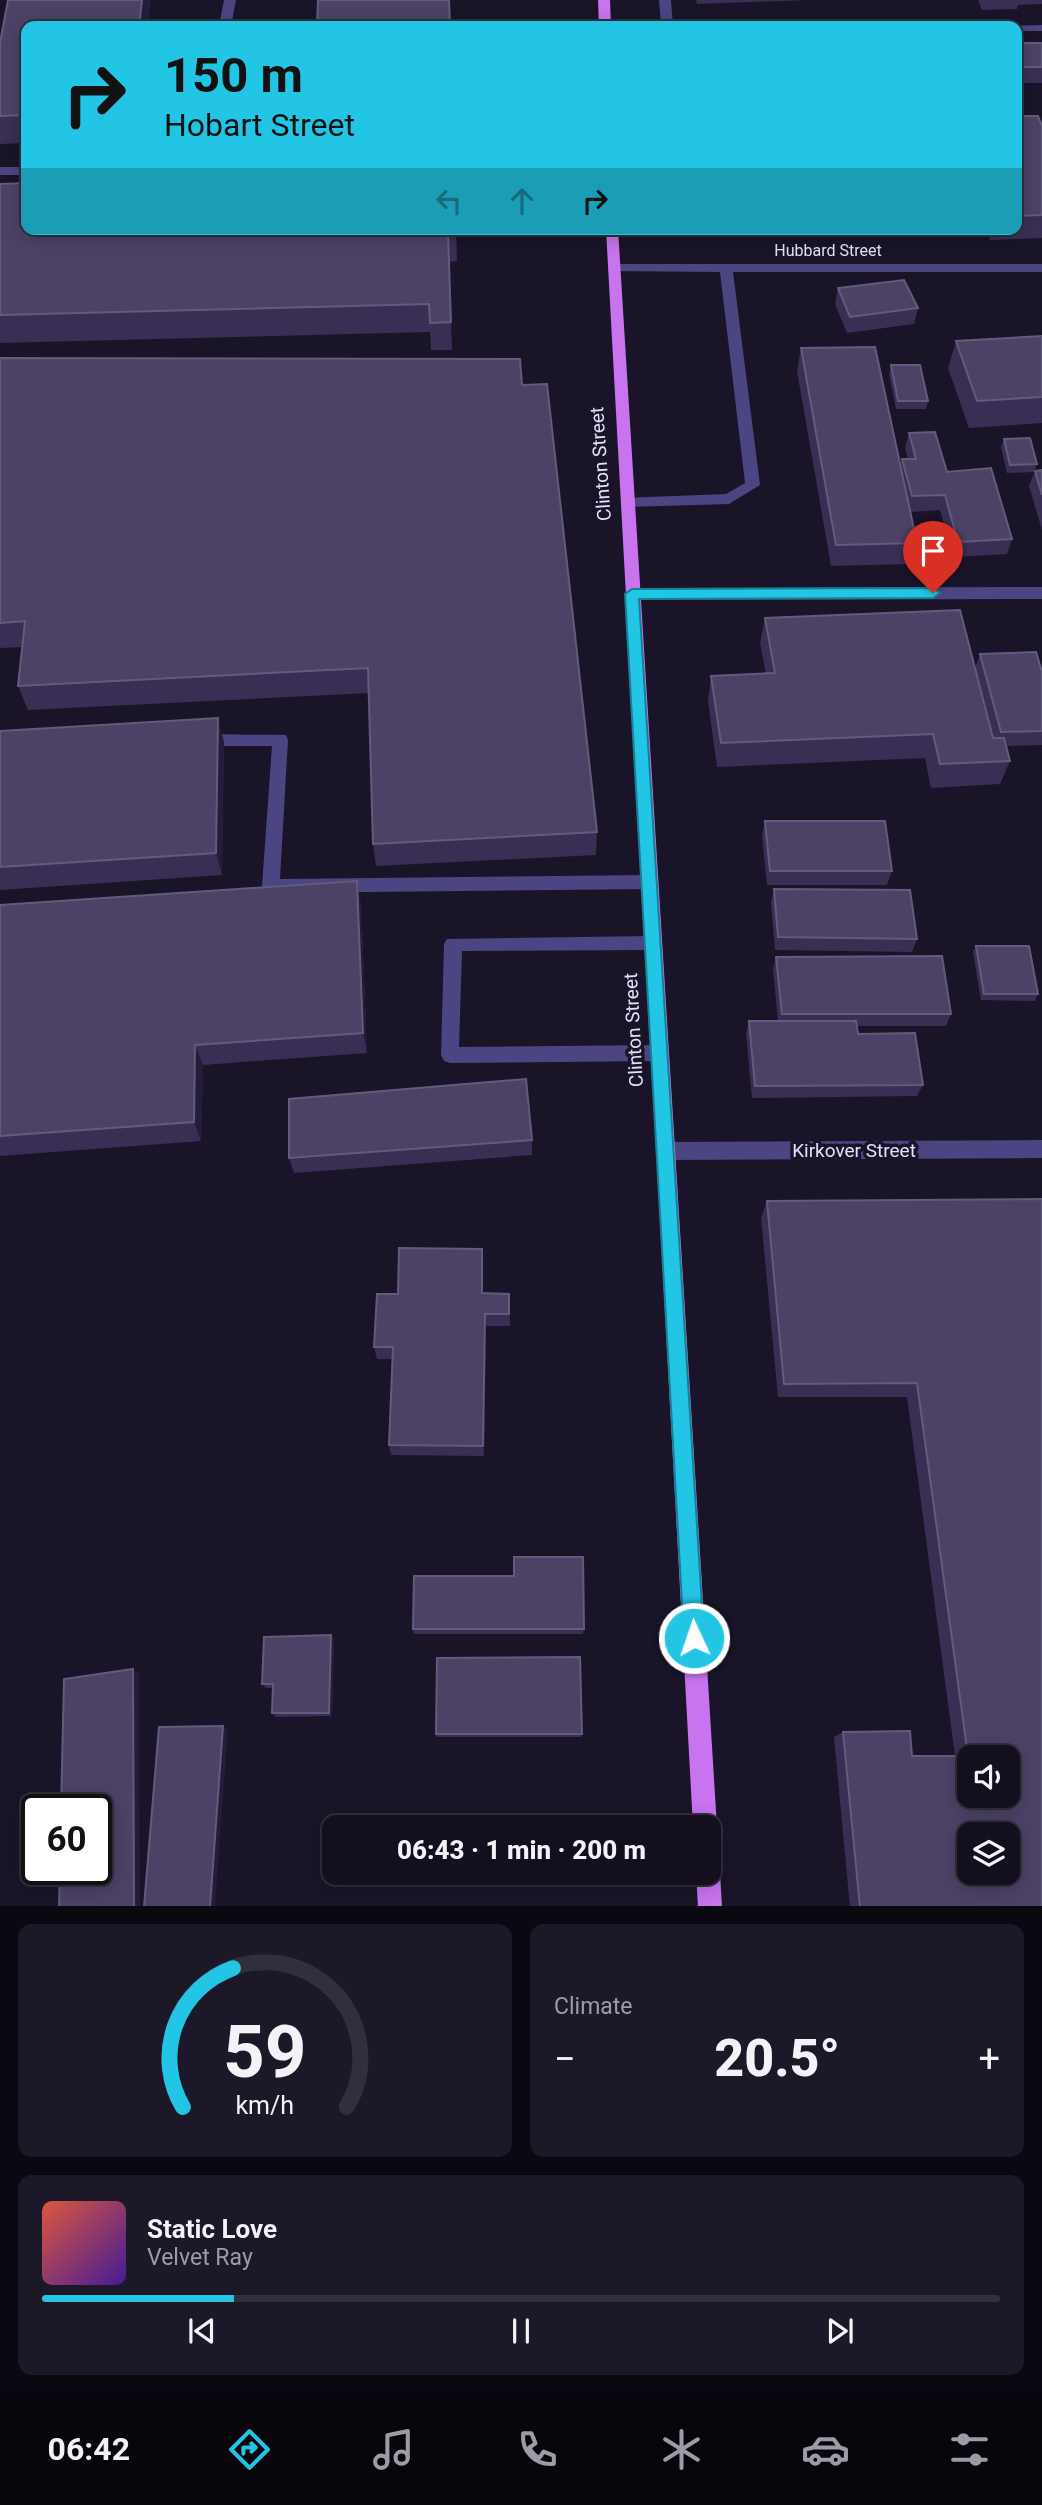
<!DOCTYPE html>
<html lang="en">
<head>
<meta charset="utf-8">
<style>
	:root { --surface:#130f1e; --page:#1c1827; --text:#f1f3f6; --muted:#9d9ca4; --line:#322f3c; --accent:#23c5e4 }
	body { margin:0; font-family:Roboto,sans-serif; background:var(--page); color:var(--text); height:100vh; display:flex; flex-direction:column; font-size:26px; white-space:nowrap }
	* { box-sizing:border-box; margin:0 }
	p { font-size:23px; color:var(--muted) }
	.icon { flex:none; width:38px; height:38px; fill:none; stroke:currentColor; stroke-width:2; stroke-linecap:round; stroke-linejoin:round }
	.map { position:relative; height:1906px; overflow:hidden }
	.sheet { display:flex; flex-direction:column; gap:18px; padding:18px; background:#0a0810; flex:1 }
	.sheet>* { flex:none }
	.top-card { position:absolute; left:21px; top:21px; width:1001px; height:214px; border-radius:14px; box-shadow:0 4px 18px #0003,0 0 0 2px var(--line); background:#23c5e4; color:#111; overflow:hidden }
	.controls { position:absolute; left:957px; top:1745px; display:grid; gap:14px }
	.controls a { display:grid; place-items:center; width:63px; height:63px; border-radius:14px; background:var(--surface); box-shadow:0 4px 18px #0003,0 0 0 2px var(--line); font-size:35px }
	.speed { position:absolute; left:21px; top:1794px; display:flex; gap:14px; font-size:35px; font-weight:700; text-align:center }
	.speed>* { display:grid; place-content:center; width:91px; height:91px; border-radius:50%; background:var(--surface); box-shadow:0 4px 18px #0003,0 0 0 2px var(--line); line-height:1 }
	.speed .limit { border:4px solid #111; border-radius:10px; background:#fff; color:#111 }
	.pin { position:absolute; display:grid; place-items:center; width:60px; height:60px; color:#fff; margin:-72px -30px; border-radius:50% 50% 50% 0; rotate:-45deg; box-shadow:0 0 7px #0007 }
	.pin .icon { rotate:45deg }
	.me { position:absolute; width:77px; margin:-38px; rotate:357deg; stroke-linejoin:round; filter:drop-shadow(0 0 5px #0008) }
	.turn { display:flex; align-items:center; gap:24px; height:147px; padding:0 28px; font-size:32px }
	.turn .icon { width:91px; height:91px; stroke-width:2.5 }
	.turn b { display:block; font-size:49px; line-height:60px }
	.lanes { display:flex; align-items:center; height:66px; padding:0 28px; background:#0003; justify-content:center; gap:35px; direction:ltr }
	.lanes .off { opacity:.35 }
	.big { font-size:52px; font-weight:800; line-height:1.1 }
	.sheet .widget { flex:1; display:flex; flex-direction:column; justify-content:center; gap:10px; min-width:0; padding:0 24px; border-radius:14px; background:var(--page) }
	.sheet .dial { align-items:center; gap:0 }
	.dial svg { height:182px; overflow:visible; fill:none; stroke:var(--line); stroke-width:7; stroke-linecap:round; text-anchor:middle }
	.dial text { fill:var(--text); stroke:none }
	.song { display:flex; align-items:center; gap:21px }
	.cover { width:84px; height:84px; border-radius:10px; background:linear-gradient(135deg,hsl(10 70% 55%),hsl(260 70% 35%)) }
	.played { height:7px; border-radius:4px; background:linear-gradient(90deg,var(--accent) 20%,var(--line) 20%) }
	.keys { display:flex; justify-content:space-around; direction:ltr }
	.heat { display:flex; justify-content:space-between; align-items:center; font-size:38px; direction:ltr }
	.sheet .tiles { flex:1; display:grid; gap:18px; grid-template-columns:1fr 1fr }
	.widget:last-child { grid-column:span 2 }
	.trip { position:absolute; left:322px; top:1815px; width:399px; height:70px; border-radius:14px; background:var(--surface); box-shadow:0 4px 18px #0003,0 0 0 2px var(--line); font-weight:800; line-height:70px; text-align:center }
	.tab-bar { display:flex; height:112px; justify-content:space-around; align-items:center; background:#08060c; color:var(--muted) }
	.tab-bar .icon { width:49px; height:49px }
	.tab-bar .active { color:var(--accent) }
	.tab-bar b { font-size:32px; color:var(--text) }
	.map>svg:first-child { display:block }
</style>
</head>
<body>
<div class="map">
<svg width="1042" height="1907" viewBox="0 0 1042 1907">
	<rect width="100%" height="100%" fill="#191428"/>
	<g fill="none" stroke-linecap="round" stroke-linejoin="round">
		<path fill="#4b4582" fill-rule="evenodd" d="M224,0H236L231,26H219Z
			M659,0H671L673,26H661Z
			M1042,25V31H1017V26H1012Z
			M0,167H26V175H0Z
			M613,264H1042V272H733L760,485L729,504L627,507L622,506V498L726,494L745,483L720,272L608,271V265Z
			M1042,587V599L632,600L624,594L632,588Z
			M202,734L286,735L288,740L280,879L649,875L655,877L658,882L655,887L649,889L271,893L265,891L262,886L272,746H202L194,740Z
			M653,936L659,938L662,943L659,948L653,950L462,951L459,1047L659,1045L665,1047L668,1053L665,1059L659,1061L450,1063L444,1061L441,1055L444,944L447,939Z
			M1042,1140V1158L665,1160L658,1157L656,1151L658,1145L665,1142Z"/>
		<path fill="#c774ee" fill-rule="evenodd" d="M598,0H610L611,26H599Z
			M606,229H618L717,1827L713,1835L709,1837V1827H693Z
			M709,1861L716,1864L720,1872L722,1907H698L696,1872H709Z"/>
	</g>
	<path fill="#392f54" d="M8,0H150L148,26H26V143L0,144V43Z
		M696,0H808L697,4Z
		M978,0H1042V4L1018,5L1017,9L982,10Z
		M1017,43H1042V83H1017Z
		M1017,116L1042,126V238L990,240L987,229H1017Z
		M0,184L456,229L457,261L449,262L452,350H431L430,332L0,343Z
		M813,229H868L867,234L816,237Z
		M838,288L918,308L914,324L847,333L835,304Z
		M1042,336V423L969,428L948,368L956,341Z
		M801,348L900,467L902,459H908L905,448L909,433L1012,539L1007,554L953,557L940,510L910,512L917,543L911,564L831,566L797,371Z
		M0,358L522,385L597,832L596,855L376,866L373,844L369,693L28,710L18,686L22,647L0,648Z
		M891,365L928,401L926,409H896L889,374Z
		M1004,439L1037,464L1034,472L1007,473L1001,447Z
		M1042,470V530L1029,486L1035,471Z
		M765,618L975,668L980,654L1042,672V745L1006,746L1010,761L1000,784L931,788L925,758L717,767L708,701L711,676L766,674L760,643Z
		M0,731L224,742L222,875L0,890Z
		M765,821L892,871L887,885H767L762,835Z
		M774,889L917,939L912,952L775,950L771,902Z
		M361,903L367,1053L203,1065L201,1141L0,1156V905Z
		M976,946L1038,994L1035,1001L981,1000L973,952Z
		M776,957L951,1014L946,1026H857L858,1034L923,1085L917,1096L752,1098L746,1033L749,1021H778L773,969Z
		M532,1140V1155L294,1173L289,1158Z
		M1042,1199V1907H850L834,1737L843,1732L912,1756H955L907,1397H778L761,1218L767,1201Z
		M482,1249L483,1293L509,1294L510,1326H486L484,1456L391,1455L389,1445L392,1359H377L374,1347L398,1294Z
		M413,1629H584L583,1634H414Z
		M331,1635L334,1639L332,1716L276,1717L272,1713L273,1688H266L262,1684Z
		M436,1734H582L581,1737H437Z"/>
	<path fill="#241c3b" d="M142,0H150L148,26H139Z
		M218,718L224,742L222,875L216,853Z
		M357,881L361,903L367,1053L363,1033Z
		M195,1045L203,1065L201,1141L194,1122Z
		M485,1314L486,1326L484,1456L483,1446Z
		M331,1635L334,1639L332,1716L329,1713Z
		M133,1669L139,1674L140,1907H134Z
		M223,1726L228,1730L215,1907H210Z"/>
	<path fill="#4b4266" stroke="#635b7d" stroke-width="2" fill-rule="evenodd" d="M8,0H142L139,26H26V115L0,116V43Z
		M318,0H449L450,26H317Z
		M936,25L937,26H903Z
		M1017,43H1042V67H1017Z
		M1017,116H1038L1042,126V215L1017,216Z
		M26,183V229H456V234H448L451,322L430,323L429,304L0,315V184Z
		M904,280L918,308L850,317L838,288Z
		M1042,336V397L977,401L956,341Z
		M875,347L917,543L836,545L801,348Z
		M0,358L520,359L522,385L547,384L597,832L373,844L368,668L18,686L25,621L0,623Z
		M891,365H920L928,401H898Z
		M935,432L947,472L991,468L1012,539L958,542L945,495L912,496L902,459H916L909,433Z
		M1030,438L1037,464L1010,465L1004,439Z
		M1042,470V495L1035,471Z
		M960,610L993,738H1004L1010,761L940,764L933,734L721,743L711,676L775,673L765,618Z
		M1036,652L1042,672V731L1001,732L980,654Z
		M218,718L216,853L0,867V731Z
		M765,821H885L892,871H770Z
		M357,881L363,1033L195,1045L194,1122L0,1136V905Z
		M774,889L910,890L917,939L778,937Z
		M976,946H1029L1038,994H984Z
		M942,956L951,1014H782L776,957Z
		M749,1021H856L858,1034L915,1033L923,1085L755,1086Z
		M526,1079L532,1140L289,1158V1099Z
		M1042,1199V1907H860L843,1732L910,1731L912,1756H968L917,1383L784,1384L767,1201ZM970,1757H1008V1796H970ZM970,1834H1008V1872H970Z
		M399,1248L482,1249V1293L509,1294V1314H485L483,1446L389,1445L393,1347H374L377,1294H398Z
		M514,1557H583L584,1629H413L414,1576H514Z
		M331,1635L329,1713H272L273,1684H262L264,1637Z
		M580,1657L582,1734H436L437,1658Z
		M133,1669L134,1907H59L60,1869H96V1810H61L64,1679Z
		M223,1726L210,1907H144L159,1727Z"/>
	<path fill="#23c5e4" stroke="#178094" stroke-width="2" d="M933,588L940,593L933,598L639,599L704,1638L701,1645L694,1648L687,1645L684,1638L625,594L632,589Z"/>
	<g text-anchor="middle" stroke-width="7" stroke-linejoin="round" paint-order="stroke">
		<g font-size="16" fill="#e4dffb" stroke="#191428">
			<text x="828" y="256">Hubbard Street</text>
		</g>
		<g font-size="19" fill="#e4dffb" stroke="#191428">
			<text transform="translate(600 464) rotate(-94)" y="7">Clinton Street</text>
			<text transform="translate(633 1030) rotate(-93)" y="7">Clinton Street</text>
			<text x="854" y="1157">Kirkover Street</text>
		</g>
	</g>
</svg>
<div class="controls">
<a><svg class="icon" aria-label="sound" viewBox="0 0 24 24"><path d="M4 9h4l5-4v14l-5-4H4zM17 9q2 3 0 6"/></svg></a>
<a><svg class="icon" aria-label="layers" viewBox="0 0 24 24"><path d="M12 4l9 5-9 5-9-5zM3 14l9 5 9-5"/></svg></a>
</div>
<div class="speed"><div class="limit">60</div></div>
<div class="pin" style="left:933px;top:593px;background:#d93025"><svg class="icon" aria-label="arrive" viewBox="0 0 24 24"><path d="M6 21V4h12l-3 4 3 4H6"/></svg></div>
<svg class="me" style="left:694px;top:1638px" viewBox="-20 -20 40 40"><circle r="17" fill="#23c5e4" stroke="#fff" stroke-width="3"/><path d="M0-11L8 9 0 5-8 9z" fill="#fff"/></svg>
<div class="trip">06:43 · 1 min · 200 m</div>
<div class="top-card">
<div class="turn"><svg class="icon" aria-label="right" viewBox="0 0 24 24"><path d="M7 20v-9h11M14 6l5 5-5 5"/></svg><div><b>150 m</b>Hobart Street</div></div>
<div class="lanes"><svg class="icon off" aria-label="left" viewBox="0 0 24 24"><path d="M17 20v-9H6M10 6l-5 5 5 5"/></svg><svg class="icon off" aria-label="ahead" viewBox="0 0 24 24"><path d="M12 20V5M6 11l6-6 6 6"/></svg><svg class="icon" aria-label="right" viewBox="0 0 24 24"><path d="M7 20v-9h11M14 6l5 5-5 5"/></svg></div>
</div>
</div>
<section class="sheet">
<div class="tiles">
<div class="widget dial"><svg viewBox="0 0 100 80">
<path d="M14 69A42 42 0 1 1 86 69"/>
<path d="M14 69A42 42 0 0 1 36 8" stroke="#23c5e4"/>
<text x="50" y="56" font-size="32" font-weight="700">59</text>
<text x="50" y="72" font-size="11">km/h</text>
</svg></div>
<div class="widget"><p>Climate</p>
<div class="heat"><a>−</a><b class="big">20.5°</b><a>+</a></div>
</div>
<div class="widget">
<div class="song"><i class="cover"></i><div><b>Static Love</b><p>Velvet Ray</p></div></div>
<div class="played"></div>
<div class="keys"><svg class="icon" aria-label="previous" viewBox="0 0 24 24"><path d="M18 5L8 12l10 7zM5 5v14"/></svg><svg class="icon" aria-label="pause" viewBox="0 0 24 24"><path d="M8 5v14M16 5v14"/></svg><svg class="icon" aria-label="next" viewBox="0 0 24 24"><path d="M6 5l10 7-10 7zM19 5v14"/></svg></div>
</div>
</div>
</section>
<nav class="tab-bar">
<b>06:42</b>
<svg class="icon active" aria-label="directions" viewBox="0 0 24 24"><path d="M12 3l9 9-9 9-9-9zM9 14v-3h6M13 9l2 2-2 2"/></svg>
<svg class="icon" aria-label="music" viewBox="0 0 24 24"><path d="M9 18V5l10-2v13"/><circle cx="6" cy="18" r="3"/><circle cx="16" cy="16" r="3"/></svg>
<svg class="icon" aria-label="phone" viewBox="0 0 24 24"><path d="M5 4h4l2 5-3 2q2 4 5 5l2-3 5 2v4C11 20 4 13 5 4z"/></svg>
<svg class="icon" aria-label="climate" viewBox="0 0 24 24"><path d="M12 3v18M4 7l16 10M4 17L20 7"/></svg>
<svg class="icon" aria-label="car" viewBox="0 0 24 24"><path d="M5 17H2v-5l4-1 3-4h7l3 4 3 1v5h-3M9 17h6M6 11h13"/><circle cx="7" cy="17" r="2"/><circle cx="17" cy="17" r="2"/></svg>
<svg class="icon" aria-label="filters" viewBox="0 0 24 24"><path d="M4 7h16M4 17h16"/><circle cx="9" cy="7" r="2"/><circle cx="15" cy="17" r="2"/></svg>
</nav>
</body>
</html>
